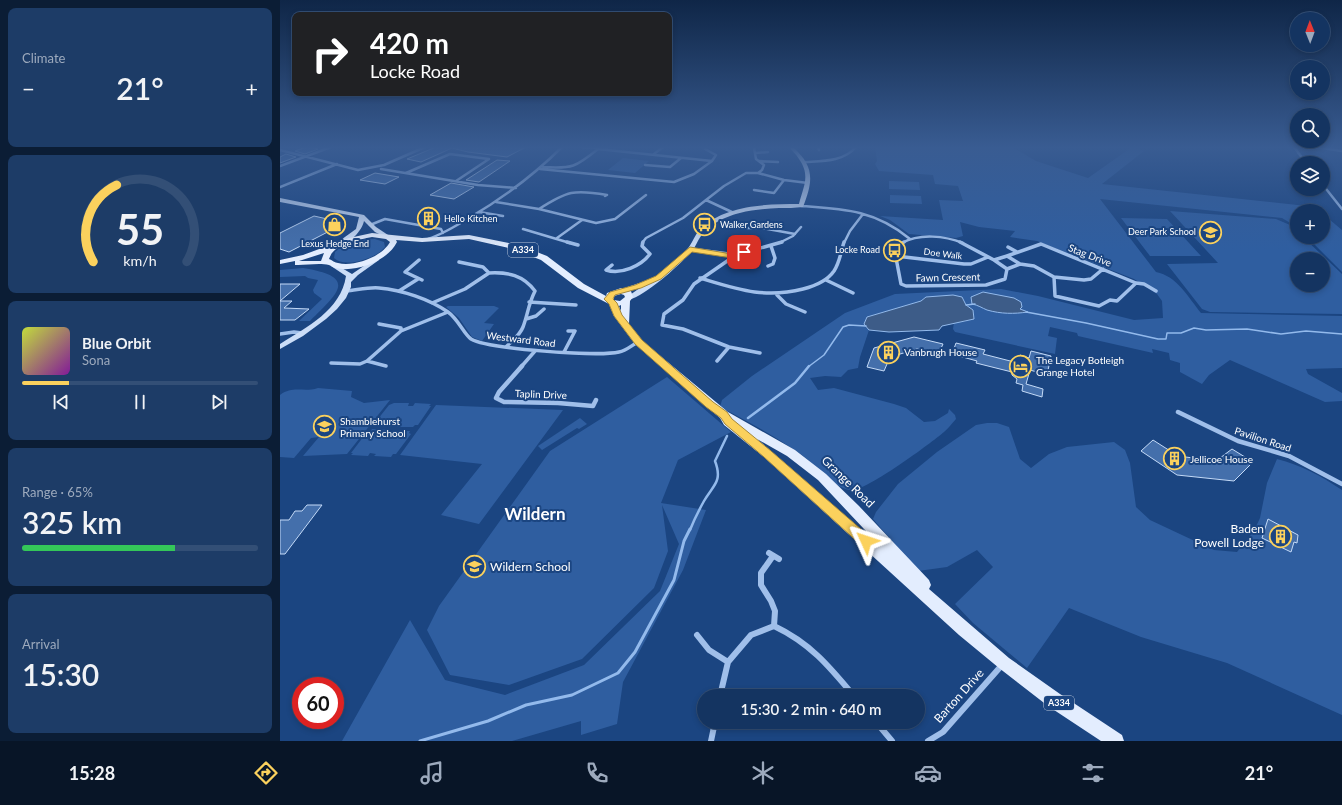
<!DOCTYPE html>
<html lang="en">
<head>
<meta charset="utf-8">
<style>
	:root { --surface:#143461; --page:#1d3c67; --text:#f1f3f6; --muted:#9daabd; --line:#334f76; --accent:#fbd15d }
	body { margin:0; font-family:Lato,sans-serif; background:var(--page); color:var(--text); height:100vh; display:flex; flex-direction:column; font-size:15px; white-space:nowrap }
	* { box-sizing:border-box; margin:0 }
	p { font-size:13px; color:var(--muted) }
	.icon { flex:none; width:22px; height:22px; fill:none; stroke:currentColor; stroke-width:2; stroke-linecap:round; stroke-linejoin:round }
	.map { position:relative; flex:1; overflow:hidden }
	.sheet { display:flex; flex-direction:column; gap:8px; padding:8px; background:#0b1d35; width:280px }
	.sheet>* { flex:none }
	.banner { position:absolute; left:12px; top:12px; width:380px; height:84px; border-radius:8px; box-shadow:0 2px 6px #0003,0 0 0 1px var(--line); background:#202124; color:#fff; overflow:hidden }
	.needle { width:26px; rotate:359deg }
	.tools { position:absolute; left:1010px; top:12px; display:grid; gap:8px }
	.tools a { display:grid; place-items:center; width:40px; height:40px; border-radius:50%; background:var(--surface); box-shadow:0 2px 6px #0003,0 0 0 1px var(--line); font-size:20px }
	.speed { position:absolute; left:12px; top:677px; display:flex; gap:8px; font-size:20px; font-weight:700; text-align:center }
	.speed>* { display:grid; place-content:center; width:52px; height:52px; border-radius:50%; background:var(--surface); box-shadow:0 2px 6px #0003,0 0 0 1px var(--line); line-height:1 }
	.speed .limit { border:6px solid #d22; background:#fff; color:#111 }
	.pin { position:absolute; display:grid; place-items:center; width:34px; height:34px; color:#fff; margin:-17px; border-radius:8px; box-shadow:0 2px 6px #0006 }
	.me { position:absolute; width:44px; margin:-22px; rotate:312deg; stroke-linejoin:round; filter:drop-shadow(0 0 3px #0008) }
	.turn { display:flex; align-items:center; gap:14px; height:84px; padding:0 12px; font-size:18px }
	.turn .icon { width:52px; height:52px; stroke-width:2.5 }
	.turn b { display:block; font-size:28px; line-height:34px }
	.big { font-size:30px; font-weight:600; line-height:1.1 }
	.sheet .tile { flex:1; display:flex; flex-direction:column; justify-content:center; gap:6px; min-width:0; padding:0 14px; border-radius:8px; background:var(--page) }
	.sheet .dial { align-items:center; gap:0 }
	.dial svg { height:104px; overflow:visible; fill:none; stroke:var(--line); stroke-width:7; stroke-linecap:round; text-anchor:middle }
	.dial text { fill:var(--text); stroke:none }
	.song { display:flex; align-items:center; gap:12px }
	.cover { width:48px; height:48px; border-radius:6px; background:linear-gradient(135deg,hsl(70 70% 55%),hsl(290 70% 35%)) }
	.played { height:4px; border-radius:2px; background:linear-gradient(90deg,var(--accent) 20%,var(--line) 20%) }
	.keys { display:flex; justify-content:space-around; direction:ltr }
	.heat { display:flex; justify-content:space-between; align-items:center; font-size:22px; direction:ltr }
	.charge { height:6px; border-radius:3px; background:linear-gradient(90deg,#34c759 65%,var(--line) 0) }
	.trip { position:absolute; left:417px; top:689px; width:228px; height:40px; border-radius:20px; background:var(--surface); box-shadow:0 2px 6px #0003,0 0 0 1px var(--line); font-weight:600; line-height:40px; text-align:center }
	.tab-bar { display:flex; height:64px; justify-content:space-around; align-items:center; background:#081527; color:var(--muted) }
	.tab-bar .icon { width:28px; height:28px }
	.tab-bar .current { color:var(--accent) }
	.tab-bar b { font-size:18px; color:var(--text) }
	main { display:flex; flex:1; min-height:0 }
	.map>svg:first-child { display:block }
</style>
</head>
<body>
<main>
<section class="sheet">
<div class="tile"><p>Climate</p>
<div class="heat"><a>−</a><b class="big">21°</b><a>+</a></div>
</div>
<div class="tile dial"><svg viewBox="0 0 100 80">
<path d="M14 69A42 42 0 1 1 86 69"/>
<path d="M14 69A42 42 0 0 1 32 10" stroke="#fbd15d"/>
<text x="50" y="56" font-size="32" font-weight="700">55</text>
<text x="50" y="72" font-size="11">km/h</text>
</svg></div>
<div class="tile">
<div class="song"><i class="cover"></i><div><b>Blue Orbit</b><p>Sona</p></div></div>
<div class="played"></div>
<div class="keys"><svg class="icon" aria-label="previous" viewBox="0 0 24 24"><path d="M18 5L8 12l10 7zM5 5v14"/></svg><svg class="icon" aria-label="pause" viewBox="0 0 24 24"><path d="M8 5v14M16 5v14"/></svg><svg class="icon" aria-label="next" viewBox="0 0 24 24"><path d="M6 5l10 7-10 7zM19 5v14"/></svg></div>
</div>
<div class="tile"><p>Range · 65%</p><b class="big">325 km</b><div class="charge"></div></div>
<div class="tile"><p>Arrival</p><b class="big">15:30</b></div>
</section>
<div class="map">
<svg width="1062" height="741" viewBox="0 0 1062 741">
	<rect width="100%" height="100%" fill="#1b4581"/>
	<path fill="#2f5ea0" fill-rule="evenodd" d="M595,147H732L756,161L808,178L852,147L864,151L822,184L1036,207L1040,211H1017V227L1002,218L820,199L876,272C897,276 908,297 921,313L1062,316V368L1026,369L1028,374L1062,393V401L1045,402L950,360L929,375L922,384L900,372V363L890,360L889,353L872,349L873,353L798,336L797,333L770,327L768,336L777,338L775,354L675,332L673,329L674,322H682L694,319L693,310L686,305L682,297H646L641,301L587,317L584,324L589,330L580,357L578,368L568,370L561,377L545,376L530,378L538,390L554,388L614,404L626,408L644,422L655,421L668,413L669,409L675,415L676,419C672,423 669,428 664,432C651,443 584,493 570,490C551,487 534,463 519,453C494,436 468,421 440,407L442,400L472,376L565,313L615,294L721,289L758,296L854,320L883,318L882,301L877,294L854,279L757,241L730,237L735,231L699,227L680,222L683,236L676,238L629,234L610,220L600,216L663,220L659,200L683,201L678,186L655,184L653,175L599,171L595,164L597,161Z
		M343,158L369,161L355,173L328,170Z
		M609,181L639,182L640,190L609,189Z
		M610,195L641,196L642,204L610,203Z
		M890,211L996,219L1010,225L1017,232V237H1023L1062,274V314L930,312L922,309L887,264L938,263ZM1017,259H1043V285H1017Z
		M1043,214L1062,230V272L1027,237H1043Z
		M841,218L887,219L921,256H870Z
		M95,239L104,242L105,247C97,258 65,269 54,258L55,252C66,242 81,239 95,239Z
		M23,268C79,277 58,293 30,321H19L42,299L34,293L33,290L38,280L28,278L25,276L0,277V270Z
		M168,306H214L219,308L204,323L214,324L202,341L192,337L179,318L166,307Z
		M387,377L451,432L398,460L381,503L426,510L403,570L343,682L337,724L301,735V721L232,741H62L130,620L165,680L225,695L304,665L380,591L399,544L382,505L388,551L374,588L302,659L229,685L170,675L147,630L159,606L270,451Z
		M38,388L72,391L71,397L84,403L110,400L67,454L23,456L39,437L31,438L14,458L0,457V395C14,385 23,393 38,388Z
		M114,403H129L128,406H133L135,403L151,404L149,406H151L138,425H135L133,427H117L118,424H113L111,427L95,426L96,424H94L109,405Z
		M156,405L283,410L199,524L161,515L202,464L120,455Z
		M300,418L307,424L299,429L297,428L262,450L258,446Z
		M707,423H717L729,427L740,459L751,468L769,454L787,447L834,442L845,450L850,463L856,507L870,520L934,550L957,552L974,531L980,518L987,483L997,459C1021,465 1041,476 1062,490V715L947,663L861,637L789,608L747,668L693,623L675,604L713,567L697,550L667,567L638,571L593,519L596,512L618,484L657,452L696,425Z
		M92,429L108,430L107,433H112L114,431H130L129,433L131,434L116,454H113L111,457L94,456L96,454L90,453L88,456L71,455L73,453H71L87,432H90Z"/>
	<path fill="#3d5c88" stroke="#93baec" d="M703,292L734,298L741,302L742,307L740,309L748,312C734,314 721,314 707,310C702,308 698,305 692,304L691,297Z
		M673,295L682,297L686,305L693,310L694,319L662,326L659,330L609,332L589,330L584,324L587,317L641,301L646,297Z"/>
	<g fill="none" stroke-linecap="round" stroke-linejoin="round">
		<path stroke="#93baec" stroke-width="1.5" d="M686,305L695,304
			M746,312L806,323L878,339H886L887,333H901L914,328L926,330L967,329L1001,334L1026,331L1062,334
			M528,367L544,355L563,327L569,325L586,326"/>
		<path stroke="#93baec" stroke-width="2.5" d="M468,418L515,383L529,366
			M410,530C414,520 419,510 424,501C433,485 443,482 435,461L447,436"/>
		<path stroke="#93baec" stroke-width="3" d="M140,741L208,721L246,705L292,695L338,673L355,652L394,580L404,541L410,529"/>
	</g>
	<path fill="#446fab" stroke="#c4daf7" d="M26,147H29L38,149L25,154L15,151Z
		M156,147H246L227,157L188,152L172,148L141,162L127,159Z
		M6,154L16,157L0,163V157Z
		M217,160L230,161L199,182L186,180Z
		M95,173L119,177L105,184L80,180Z
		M171,183L194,187L174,199L150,195Z
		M34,216L65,223L9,252L0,249V233Z
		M0,284H20L0,301Z
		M0,301H12L4,308L29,309L15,320H0Z
		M634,337L663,344L658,355L637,349L610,357L604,371L587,367L594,348Z
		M676,343L705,350L703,354L738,363L740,355L749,358L751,351L771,356L767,375L750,370L746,384L763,389L762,397L742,391L743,385L736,383L737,379L732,375V372L696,363L697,361L672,354Z
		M873,440L898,456L936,461L952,449L973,462L954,481L897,475L861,451Z
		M27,505H42L5,554H0V520H9L15,511H22Z
		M988,519L1018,535L1017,543L1014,542L1011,552L982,538Z"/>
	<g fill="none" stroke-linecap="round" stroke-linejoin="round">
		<path stroke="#a0bfea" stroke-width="2.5" d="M302,147L319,148
			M538,147L539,150
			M1014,147L1026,163
			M1036,147L1062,151
			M474,148L476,159L484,165L482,170L478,173
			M425,149L436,155L432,161
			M0,150L78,170L104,165L145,147
			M475,153L488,152
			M374,154L383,147
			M479,161L498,162
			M525,162C543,161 563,162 576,147
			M365,165L390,167L401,158
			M0,166L51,147
			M101,169L198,185L236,188
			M260,169L394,182L414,174L432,161L318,149C296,167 292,169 263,167
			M126,173L170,154L209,159L176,181
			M1043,185L1062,209
			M0,187L57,164
			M474,190L494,193L504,180
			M216,202L259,209L316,223L335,219L366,195
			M521,206C564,209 595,210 630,239
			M259,209C287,191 294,189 327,195L325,196
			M199,212L223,216
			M454,213L426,200L444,186L466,173H478L504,180L528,183
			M90,225L105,219L161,229L163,233
			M457,228H482L515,234
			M243,229L290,243
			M277,238L302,220
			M148,239C163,234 176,226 189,218C223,198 254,175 282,147
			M362,243L366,238L403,218L426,200
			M499,243L513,236L521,227
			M564,243L570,231L583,214
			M622,243C640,233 665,236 683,243"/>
		<path stroke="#a0bfea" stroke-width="3.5" d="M287,242L298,245
			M624,242L620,244L616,258L621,284L626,286L706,285L725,279L727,269
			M680,242L714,260
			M728,247L737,252
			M410,249L449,254L453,257L414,284L403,300L384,314L382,325L403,329L449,347L480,353
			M452,256L502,242
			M616,256L684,264H691L708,257
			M727,256L761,244L856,283L864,284L876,291
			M727,256L740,264L727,269L714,260Z
			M139,260L125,272L142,280
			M740,264L754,266L774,277L775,296L819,306L830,300L837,301L856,283
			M332,265L326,270C341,275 361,266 370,254L362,246L363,242
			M488,266L493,264L495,258L491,246
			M209,273C228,272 243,275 255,291C248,305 248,314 243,327C240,335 233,340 227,346
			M774,277L804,280L811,279L823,269
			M420,278C457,289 484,299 523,289C535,286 547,281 554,271C560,262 561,251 564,242
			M546,280L573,293
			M66,291C77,290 89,287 99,288C122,290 149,299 168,312C178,319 184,334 191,339C208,349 319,357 339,352C346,351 352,345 358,342
			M119,291L138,279
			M497,295L506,304L525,312
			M249,302L296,305
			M152,303L185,289L209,273L203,267L179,262
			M246,319L256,316L264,309
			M99,324L121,328V331
			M0,334L14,332L22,333
			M284,352L295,331H288
			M87,361L106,366
			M437,361L449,347
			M51,363L80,364L87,361L121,331L168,312
			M241,367L255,351"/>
		<path stroke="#a0bfea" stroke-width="4.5" d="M242,366L219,392L216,398L224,402L278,403L313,406L316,400
			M898,412L958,441L1009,456L1062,484"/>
		<path stroke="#a0bfea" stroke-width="6" d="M489,553L499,559
			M493,556L481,573V585L491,601L495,611L494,626
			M417,635L429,650L448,662
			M440,696L448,662L471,635L494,626C530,643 549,666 574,696
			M596,722L612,741
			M431,741L435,722
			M648,741L663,732L722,665"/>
		<path fill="#cbddf7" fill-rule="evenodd" d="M509,147H513C535,167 533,181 523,207C515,208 507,208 499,208C477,209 456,211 437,222C431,226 425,231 421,236C417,241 416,247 411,252C400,265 366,295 349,300L346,298L347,297L364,285L343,292H339V290L365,281H370C383,272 399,261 409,247C413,241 415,235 420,229C445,205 486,204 519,204C523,187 531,176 519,159C516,154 512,151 509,147Z
			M0,198L84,215L96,227L108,235L105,237L95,232L84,221C82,231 69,245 58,244V242L76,229L79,217L0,202Z
			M97,257L99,258V260L78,275L71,282V287L66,298L57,309L46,319L23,336L0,349V344C27,327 61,310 66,276L51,266V264H55L72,274Z"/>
		<path fill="#e3edfe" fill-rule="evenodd" d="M92,233L142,238L189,235L239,245L267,256L304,284L326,296L327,293L341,288L351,291L353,297L350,301L349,324L361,340L448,412L515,450L546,474L579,506L649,580L651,585L649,589L729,658L780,694L842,735L844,741H821L768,706L719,668L679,635L484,457L444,425L440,418L355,344L334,316L329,304L298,288L261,260L233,249L189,239L142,242L116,240L117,242C108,261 76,273 55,268C53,267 51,266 49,265C40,263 27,265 18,265H15V261L0,264V260L23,255L69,238ZM92,237L106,239L110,242C102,257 74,267 58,263C55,263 52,260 49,259C54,243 78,240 92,237ZM44,253L41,261H19ZM341,294L344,295L345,297L340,301L334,300V296ZM341,305V311L339,306ZM477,439L507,456L538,480L599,545Z"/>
	</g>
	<linearGradient id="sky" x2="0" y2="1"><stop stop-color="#0f2647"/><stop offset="0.59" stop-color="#395c92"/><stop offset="1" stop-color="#395c92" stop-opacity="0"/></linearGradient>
	<rect width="1062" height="250" fill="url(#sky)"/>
	<path fill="#fbd15d" stroke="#a3883c" d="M410,247L452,254L464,249L468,252L452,258L412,252L381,279L361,288L335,295L333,299L337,303L342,315L362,340L433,402L447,412L452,419L491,451L590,537L592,541L590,545L586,546L581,545L484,457L445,424L441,418L426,407L355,344L334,316L329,304L324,299L330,292L355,285L376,276Z"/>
	<defs>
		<symbol id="building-ring" viewBox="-11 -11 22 22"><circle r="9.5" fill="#1b4581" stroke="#fbd15d" stroke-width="1.5"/><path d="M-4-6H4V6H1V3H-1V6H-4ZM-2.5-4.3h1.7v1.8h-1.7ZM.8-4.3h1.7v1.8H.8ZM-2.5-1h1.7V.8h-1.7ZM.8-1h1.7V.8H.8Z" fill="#fbd15d"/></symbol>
		<symbol id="shop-ring" viewBox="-11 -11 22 22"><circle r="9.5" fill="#1b4581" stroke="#fbd15d" stroke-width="1.5"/><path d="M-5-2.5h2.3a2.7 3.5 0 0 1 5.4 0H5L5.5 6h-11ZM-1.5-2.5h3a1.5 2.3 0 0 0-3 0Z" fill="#fbd15d"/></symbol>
		<symbol id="bus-ring" viewBox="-11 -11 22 22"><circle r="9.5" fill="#1b4581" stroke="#fbd15d" stroke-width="1.5"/><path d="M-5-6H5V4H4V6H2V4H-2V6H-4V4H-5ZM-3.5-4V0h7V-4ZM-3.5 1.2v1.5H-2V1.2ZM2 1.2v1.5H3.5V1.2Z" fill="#fbd15d"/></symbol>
		<symbol id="school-ring" viewBox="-11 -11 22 22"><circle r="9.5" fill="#1b4581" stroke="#fbd15d" stroke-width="1.5"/><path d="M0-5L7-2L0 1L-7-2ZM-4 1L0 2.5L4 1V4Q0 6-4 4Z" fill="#fbd15d"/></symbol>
		<symbol id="hotel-ring" viewBox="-11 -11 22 22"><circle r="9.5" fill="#1b4581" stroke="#fbd15d" stroke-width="1.5"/><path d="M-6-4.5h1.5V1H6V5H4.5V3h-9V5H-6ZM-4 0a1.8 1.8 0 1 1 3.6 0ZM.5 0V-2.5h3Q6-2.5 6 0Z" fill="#fbd15d"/></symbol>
	</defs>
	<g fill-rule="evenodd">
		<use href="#building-ring" x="136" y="206" width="25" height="25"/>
		<use href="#shop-ring" x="42" y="212" width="25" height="25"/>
		<use href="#bus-ring" x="412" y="212" width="25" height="25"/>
		<use href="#school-ring" x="918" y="220" width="25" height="25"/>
		<use href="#bus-ring" x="602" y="238" width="25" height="25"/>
		<use href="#building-ring" x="596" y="340" width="25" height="25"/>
		<use href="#hotel-ring" x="728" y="354" width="25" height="25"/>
		<use href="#school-ring" x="32" y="414" width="25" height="25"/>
		<use href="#building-ring" x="882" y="446" width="25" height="25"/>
		<use href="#building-ring" x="988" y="524" width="25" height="25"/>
		<use href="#school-ring" x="182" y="554" width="25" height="25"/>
	</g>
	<g text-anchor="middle" stroke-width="4" stroke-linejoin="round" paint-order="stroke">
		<g font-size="9" fill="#fff" stroke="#1b4581" text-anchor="start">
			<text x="164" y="222">Hello Kitchen</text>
			<text x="440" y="228">Walker Gardens</text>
			<text x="916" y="235" text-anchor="end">Deer Park School</text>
			<text x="55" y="247" text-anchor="middle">Lexus Hedge End</text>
			<text x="600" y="253" text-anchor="end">Locke Road</text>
		</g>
		<g fill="#1b4581" stroke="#bbc7d9" stroke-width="1">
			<rect x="228" y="243" width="30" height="14" rx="3"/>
			<rect x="764" y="696" width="30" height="14" rx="3"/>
		</g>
		<g font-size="9" font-weight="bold" fill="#fff">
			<text x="243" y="253">A334</text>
			<text x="779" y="706">A334</text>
		</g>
		<g font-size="9" fill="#fff" stroke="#1b4581">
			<text transform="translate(663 254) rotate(7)" y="3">Doe Walk</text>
		</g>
		<g font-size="10" fill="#fff" stroke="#1b4581">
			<text transform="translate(810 255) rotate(21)" y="4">Stag Drive</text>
			<text transform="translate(668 277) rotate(-1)" y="4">Fawn Crescent</text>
			<text transform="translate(241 339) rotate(7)" y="4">Westward Road</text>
			<text transform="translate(261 394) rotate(2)" y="4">Taplin Drive</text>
			<text transform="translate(983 439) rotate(18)" y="4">Pavilion Road</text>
		</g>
		<g font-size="10" fill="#fff" stroke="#1b4581" text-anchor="start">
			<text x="624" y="356">Vanbrugh House</text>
			<text x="756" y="364">The Legacy Botleigh<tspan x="756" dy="12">Grange Hotel</tspan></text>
			<text x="60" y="425">Shamblehurst<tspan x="60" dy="12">Primary School</tspan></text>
			<text x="910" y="463">Jellicoe House</text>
		</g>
		<g font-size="12" fill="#fff" stroke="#1b4581">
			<text transform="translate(568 482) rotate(44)" y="4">Grange Road</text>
			<text transform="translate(679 696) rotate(-48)" y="4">Barton Drive</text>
		</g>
		<g font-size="12" fill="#fff" stroke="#1b4581" text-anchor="end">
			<text x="984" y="533">Baden<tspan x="984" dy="14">Powell Lodge</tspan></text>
			<text x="210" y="571" text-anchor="start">Wildern School</text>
		</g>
		<g font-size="17" font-weight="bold" fill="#fff" stroke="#1b4581">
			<text x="255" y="520">Wildern</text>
		</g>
	</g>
</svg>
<div class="tools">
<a><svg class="needle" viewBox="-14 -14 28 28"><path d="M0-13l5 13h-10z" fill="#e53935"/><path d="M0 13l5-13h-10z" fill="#9daabd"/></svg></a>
<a><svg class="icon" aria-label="sound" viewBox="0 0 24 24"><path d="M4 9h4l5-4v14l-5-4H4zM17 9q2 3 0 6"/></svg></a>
<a><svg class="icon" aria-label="search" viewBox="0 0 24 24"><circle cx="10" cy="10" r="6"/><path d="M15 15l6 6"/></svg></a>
<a><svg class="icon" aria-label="layers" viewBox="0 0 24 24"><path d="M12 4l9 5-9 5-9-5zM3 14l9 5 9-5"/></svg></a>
<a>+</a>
<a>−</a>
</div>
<div class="speed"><div class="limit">60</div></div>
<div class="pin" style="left:464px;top:252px;background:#d93025"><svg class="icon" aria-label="arrive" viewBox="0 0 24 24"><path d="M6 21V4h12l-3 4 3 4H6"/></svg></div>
<svg class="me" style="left:586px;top:541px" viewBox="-20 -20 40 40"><path d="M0-17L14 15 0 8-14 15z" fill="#fbd15d" stroke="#fff" stroke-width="4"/></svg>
<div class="trip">15:30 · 2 min · 640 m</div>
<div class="banner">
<div class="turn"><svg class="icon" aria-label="right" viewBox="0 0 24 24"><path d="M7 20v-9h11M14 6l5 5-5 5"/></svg><div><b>420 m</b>Locke Road</div></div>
</div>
</div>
</main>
<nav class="tab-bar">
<b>15:28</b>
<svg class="icon current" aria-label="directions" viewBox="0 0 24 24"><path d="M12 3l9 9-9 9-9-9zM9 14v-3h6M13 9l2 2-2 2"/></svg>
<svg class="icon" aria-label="music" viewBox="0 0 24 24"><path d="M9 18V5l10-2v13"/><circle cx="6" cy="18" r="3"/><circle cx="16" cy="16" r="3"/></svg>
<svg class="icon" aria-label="phone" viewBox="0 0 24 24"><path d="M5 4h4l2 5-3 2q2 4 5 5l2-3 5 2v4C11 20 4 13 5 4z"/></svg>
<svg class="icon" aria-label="climate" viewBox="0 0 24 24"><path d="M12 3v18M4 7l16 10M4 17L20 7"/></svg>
<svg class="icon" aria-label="car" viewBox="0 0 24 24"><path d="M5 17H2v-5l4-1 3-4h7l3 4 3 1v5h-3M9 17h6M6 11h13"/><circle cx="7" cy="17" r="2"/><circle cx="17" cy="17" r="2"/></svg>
<svg class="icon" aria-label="filters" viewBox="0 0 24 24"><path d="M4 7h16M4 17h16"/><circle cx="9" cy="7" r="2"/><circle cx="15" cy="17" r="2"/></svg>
<b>21°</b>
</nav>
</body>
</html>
